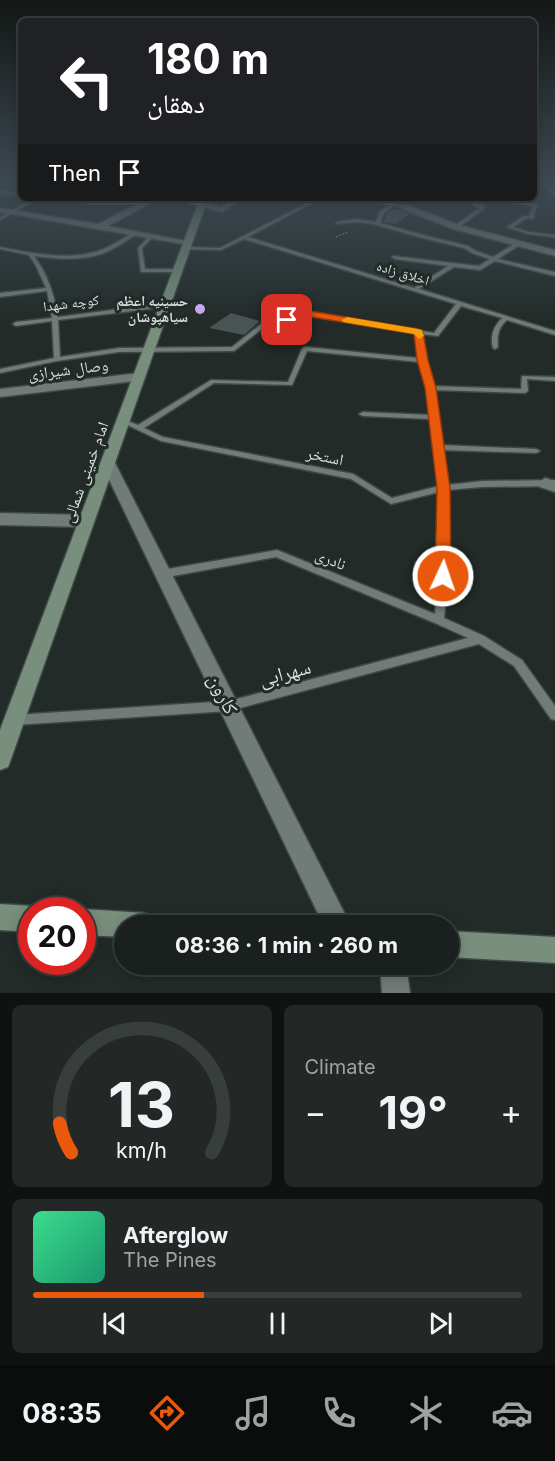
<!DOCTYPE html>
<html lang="en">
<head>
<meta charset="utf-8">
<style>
	:root { --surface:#1a201e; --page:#232827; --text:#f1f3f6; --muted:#9fa3a4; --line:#383e3c; --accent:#ea580c }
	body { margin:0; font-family:Inter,"Noto Naskh Arabic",sans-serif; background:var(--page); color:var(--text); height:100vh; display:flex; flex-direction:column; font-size:22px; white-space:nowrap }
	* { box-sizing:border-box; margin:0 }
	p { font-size:20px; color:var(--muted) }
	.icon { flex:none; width:33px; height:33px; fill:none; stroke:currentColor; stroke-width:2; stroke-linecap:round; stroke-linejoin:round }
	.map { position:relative; height:993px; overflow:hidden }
	.panel { display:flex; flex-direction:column; gap:12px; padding:12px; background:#0e1210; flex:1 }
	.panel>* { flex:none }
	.guide { position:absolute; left:18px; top:18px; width:519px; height:183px; border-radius:9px; box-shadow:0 3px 15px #0003,0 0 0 2px var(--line); background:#202124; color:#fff; overflow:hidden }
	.speed { position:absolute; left:18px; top:897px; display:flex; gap:12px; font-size:30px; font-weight:700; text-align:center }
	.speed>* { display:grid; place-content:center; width:78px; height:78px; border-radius:50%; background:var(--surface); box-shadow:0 3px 15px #0003,0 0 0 2px var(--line); line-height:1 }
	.speed .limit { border:9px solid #d22; background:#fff; color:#111 }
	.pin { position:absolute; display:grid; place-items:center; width:51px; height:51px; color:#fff; margin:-26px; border-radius:12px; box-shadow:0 3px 9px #0006 }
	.me { position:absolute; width:66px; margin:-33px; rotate:3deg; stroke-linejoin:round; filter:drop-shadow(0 0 4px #0008) }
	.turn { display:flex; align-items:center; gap:21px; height:126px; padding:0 30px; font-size:27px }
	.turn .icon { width:78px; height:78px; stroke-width:2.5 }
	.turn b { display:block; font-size:42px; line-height:51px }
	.then { display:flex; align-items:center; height:57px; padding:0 30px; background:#0003; gap:12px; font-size:22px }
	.big { font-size:45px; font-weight:700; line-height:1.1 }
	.panel .card { flex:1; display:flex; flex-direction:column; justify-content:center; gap:9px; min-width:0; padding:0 21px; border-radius:9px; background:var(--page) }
	.panel .dial { align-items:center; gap:0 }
	.dial svg { height:156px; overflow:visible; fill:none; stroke:var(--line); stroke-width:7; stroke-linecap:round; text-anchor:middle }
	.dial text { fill:var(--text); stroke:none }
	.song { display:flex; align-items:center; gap:18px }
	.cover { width:72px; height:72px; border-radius:9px; background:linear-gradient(135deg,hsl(150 70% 55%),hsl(160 70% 35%)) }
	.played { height:6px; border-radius:3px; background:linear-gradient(90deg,var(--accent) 35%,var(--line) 35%) }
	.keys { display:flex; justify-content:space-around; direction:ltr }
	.heat { display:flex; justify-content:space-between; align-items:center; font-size:33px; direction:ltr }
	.panel .tiles { flex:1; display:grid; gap:12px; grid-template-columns:1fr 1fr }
	.card:last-child { grid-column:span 2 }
	.trip { position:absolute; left:114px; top:915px; width:345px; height:60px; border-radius:30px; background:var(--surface); box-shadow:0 3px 15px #0003,0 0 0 2px var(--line); font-weight:700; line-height:60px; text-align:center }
	.menu { display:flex; height:96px; justify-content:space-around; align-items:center; background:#0a0d0c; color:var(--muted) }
	.menu .icon { width:42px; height:42px }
	.menu .selected { color:var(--accent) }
	.menu b { font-size:27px; color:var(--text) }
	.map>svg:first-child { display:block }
</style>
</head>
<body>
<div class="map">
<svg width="555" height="993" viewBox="0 0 555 993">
	<rect width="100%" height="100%" fill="#222b28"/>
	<path fill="#4a5454" d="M395,208L410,214L395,224L384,222L386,214Z
		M231,313L260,321L244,335L209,328Z"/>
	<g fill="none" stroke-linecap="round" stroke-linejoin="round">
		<defs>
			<path id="lane" d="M543,184H547L555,193V196Z
				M34,198H39L0,220V217Z
				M362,198H370L407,207L405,208L394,206L384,213L380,223L423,235L468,246L476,251L493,257L517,242H521V244L498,259L555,272V276L495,261L480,270L454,267L419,289L555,331V335L507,320C498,328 497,336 498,347L495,349L493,348C490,337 493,327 502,318L461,306L438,336L421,334L425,360L433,386L521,389L522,376L555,377V381L527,379L528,391L525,393L434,390L441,445L536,449L540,451L536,453L442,450L447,485L482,481L555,480V486L482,487L447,490L450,554L444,618L484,636L522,660L555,706V720L551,719L514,666L479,644L229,711L15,725L11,724L9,720L11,716L15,715L229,701L468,638L435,623L276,557L162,578L159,577L157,574L159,571L162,570L277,550L435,614L440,554L439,492L391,504L351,479L161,441L119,421L123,419L138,425L211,380L288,382L302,349L305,347L418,358L415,333L311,316L302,324L273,320L234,351L119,352L57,361L0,373V369L54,358L52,321L16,326L13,324L16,322L52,318L47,291L0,297V293L46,288L36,266L29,255L0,249V247C31,253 67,261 98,251C111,247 122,238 135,232H137V234C126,241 116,248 104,253C82,261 57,259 34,256C48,275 54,294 58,317L165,303L168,305L165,307L58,320L60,357L119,348L232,347L270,317L301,320L310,312L434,333L456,304L244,239L221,250L186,249L184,248L186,247L220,248L309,202L311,204L248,237L414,288L448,266L395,259L392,257L393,256L479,266L490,259L472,253L464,248L419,237L373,224L356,222L336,224V223L338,222L356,219L376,222L380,211L390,205ZM307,351L419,362L427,388L430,415L363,412L359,414L363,416L430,419L439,486L392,498L353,474L163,437L144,428L214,383L292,385Z
				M479,198H484L477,204L485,206V208L458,228H454V226L480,208L472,205Z
				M535,204L537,205L533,219L527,218L513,227L529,232L555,235V237L528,234L507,227L524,216H529L533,205Z
				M150,235L154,236L142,248L145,269H178L180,270V272H141L138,248Z"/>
			<path id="street" d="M0,190L21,193V197L0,194Z
				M45,198L121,200L164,198L151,203L108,226L192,242L188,245L0,212V208L98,224L137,204H89Z
				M169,198H184L221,207L236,198H245L222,212Z
				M298,198H307L313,203L306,205Z
				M486,198H505L539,205L535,207Z
				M402,205H408L459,225L555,250V256L453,229L402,209Z
				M139,373L145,377L143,380L0,397V389Z
				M108,458L115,463L351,926H324L101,463Z
				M545,478L555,481V492L540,487L538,483Z
				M0,513L86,515L92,517L94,521L92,525L86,527L0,525Z
				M380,964H406L410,993H382Z"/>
			<path id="secondary" d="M200,198H208L11,759L8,767L0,770V730Z
				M0,904L32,906L41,910H32V932L0,930Z
				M82,909L145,913L154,917L158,926H124V937L82,935V910H79Z
				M448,931L555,937V963L448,957Z"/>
		</defs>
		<use href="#lane" stroke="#404846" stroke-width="3"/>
		<use href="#street" stroke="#404846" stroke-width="3"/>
		<use href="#secondary" stroke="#404846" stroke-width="3"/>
		<path stroke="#828986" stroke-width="1.5" stroke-dasharray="2 1.5" stroke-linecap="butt" d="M336,237L348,232"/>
		<use href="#lane" fill="#717b78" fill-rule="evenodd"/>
		<use href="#street" fill="#717b78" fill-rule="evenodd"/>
		<use href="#secondary" fill="#788f7d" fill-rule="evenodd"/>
	</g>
	<linearGradient id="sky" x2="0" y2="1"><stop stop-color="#131816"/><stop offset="0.57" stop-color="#3e4a53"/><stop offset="1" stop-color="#3e4a53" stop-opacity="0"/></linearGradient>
	<rect width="555" height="323" fill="url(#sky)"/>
	<path fill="#ea580c" stroke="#983908" stroke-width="1.5" d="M310,311L418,329L423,332L428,360L436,388L450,488L451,576L448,580H437L435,576L437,488L425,388L417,360L414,334L312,317L302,325L282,320L287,317L299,319Z"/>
	<path fill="#f59e0b" d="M347,317L418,329L422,330L424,336L419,339L414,334L343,322L342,320Z"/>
	<circle fill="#c7a6ef" stroke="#222b28" stroke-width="2" cx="200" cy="309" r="6"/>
	<g text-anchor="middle" stroke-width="6" stroke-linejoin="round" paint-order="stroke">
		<g font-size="14" fill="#d8dedb" stroke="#222b28">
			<text transform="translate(403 273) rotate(17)" y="5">اخلاق زاده</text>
			<text transform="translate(71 303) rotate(-7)" y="5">کوچه شهدا</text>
		</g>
		<g font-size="14" font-weight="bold" fill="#d8dedb" stroke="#222b28" text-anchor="end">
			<text x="188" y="306">حسینیه اعظم<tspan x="188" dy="16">سیاهپوشان</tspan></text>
		</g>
		<g font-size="16" fill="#d8dedb" stroke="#222b28">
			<text transform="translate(68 369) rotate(-7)" y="6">وصال شیرازی</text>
			<text transform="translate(325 456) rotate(11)" y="6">استخر</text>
			<text transform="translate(85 472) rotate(-70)" y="6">امام خمینی شمالی</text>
			<text transform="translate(331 559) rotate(22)" y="6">نادری</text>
		</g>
		<g font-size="20" fill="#d8dedb" stroke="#222b28">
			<text transform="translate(285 673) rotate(-15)" y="7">سهرابی</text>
			<text transform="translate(223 694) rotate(63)" y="7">کارون</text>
		</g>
	</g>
</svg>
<div class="speed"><div class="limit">20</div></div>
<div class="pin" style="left:287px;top:320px;background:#d93025"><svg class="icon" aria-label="arrive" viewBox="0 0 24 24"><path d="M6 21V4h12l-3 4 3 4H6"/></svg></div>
<svg class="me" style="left:443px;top:576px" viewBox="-20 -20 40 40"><circle r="17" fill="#ea580c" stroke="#fff" stroke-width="3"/><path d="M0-11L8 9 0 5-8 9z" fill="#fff"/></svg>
<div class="trip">08:36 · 1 min · 260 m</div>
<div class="guide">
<div class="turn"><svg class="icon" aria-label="left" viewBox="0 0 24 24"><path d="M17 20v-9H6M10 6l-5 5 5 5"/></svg><div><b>180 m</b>دهقان</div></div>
<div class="then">Then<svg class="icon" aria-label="arrive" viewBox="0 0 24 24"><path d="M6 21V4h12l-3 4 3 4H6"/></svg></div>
</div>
</div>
<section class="panel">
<div class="tiles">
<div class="card dial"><svg viewBox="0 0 100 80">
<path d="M14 69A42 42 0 1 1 86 69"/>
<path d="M14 69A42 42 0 0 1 8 54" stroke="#ea580c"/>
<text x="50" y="56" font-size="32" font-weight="700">13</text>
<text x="50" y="72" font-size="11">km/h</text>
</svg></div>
<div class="card"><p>Climate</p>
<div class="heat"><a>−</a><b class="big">19°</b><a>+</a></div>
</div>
<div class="card">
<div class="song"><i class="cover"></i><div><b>Afterglow</b><p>The Pines</p></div></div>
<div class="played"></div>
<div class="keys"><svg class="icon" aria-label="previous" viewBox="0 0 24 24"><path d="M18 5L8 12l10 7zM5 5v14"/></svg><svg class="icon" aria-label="pause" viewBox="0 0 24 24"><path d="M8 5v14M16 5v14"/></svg><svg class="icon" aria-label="next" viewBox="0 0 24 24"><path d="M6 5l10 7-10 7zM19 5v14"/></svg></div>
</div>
</div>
</section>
<nav class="menu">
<b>08:35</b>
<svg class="icon selected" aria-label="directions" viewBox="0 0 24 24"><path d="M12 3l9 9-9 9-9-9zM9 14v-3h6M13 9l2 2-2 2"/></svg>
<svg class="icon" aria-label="music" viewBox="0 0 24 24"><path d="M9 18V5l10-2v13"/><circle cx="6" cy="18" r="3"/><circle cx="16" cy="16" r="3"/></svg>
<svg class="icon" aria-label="phone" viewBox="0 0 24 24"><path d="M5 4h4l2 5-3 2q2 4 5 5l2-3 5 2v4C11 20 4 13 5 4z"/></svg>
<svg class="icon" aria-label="climate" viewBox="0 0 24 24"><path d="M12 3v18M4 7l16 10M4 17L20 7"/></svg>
<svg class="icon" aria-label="car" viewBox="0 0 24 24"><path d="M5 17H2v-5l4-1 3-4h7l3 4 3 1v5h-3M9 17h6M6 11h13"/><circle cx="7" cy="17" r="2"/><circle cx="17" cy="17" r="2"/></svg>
</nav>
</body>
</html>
